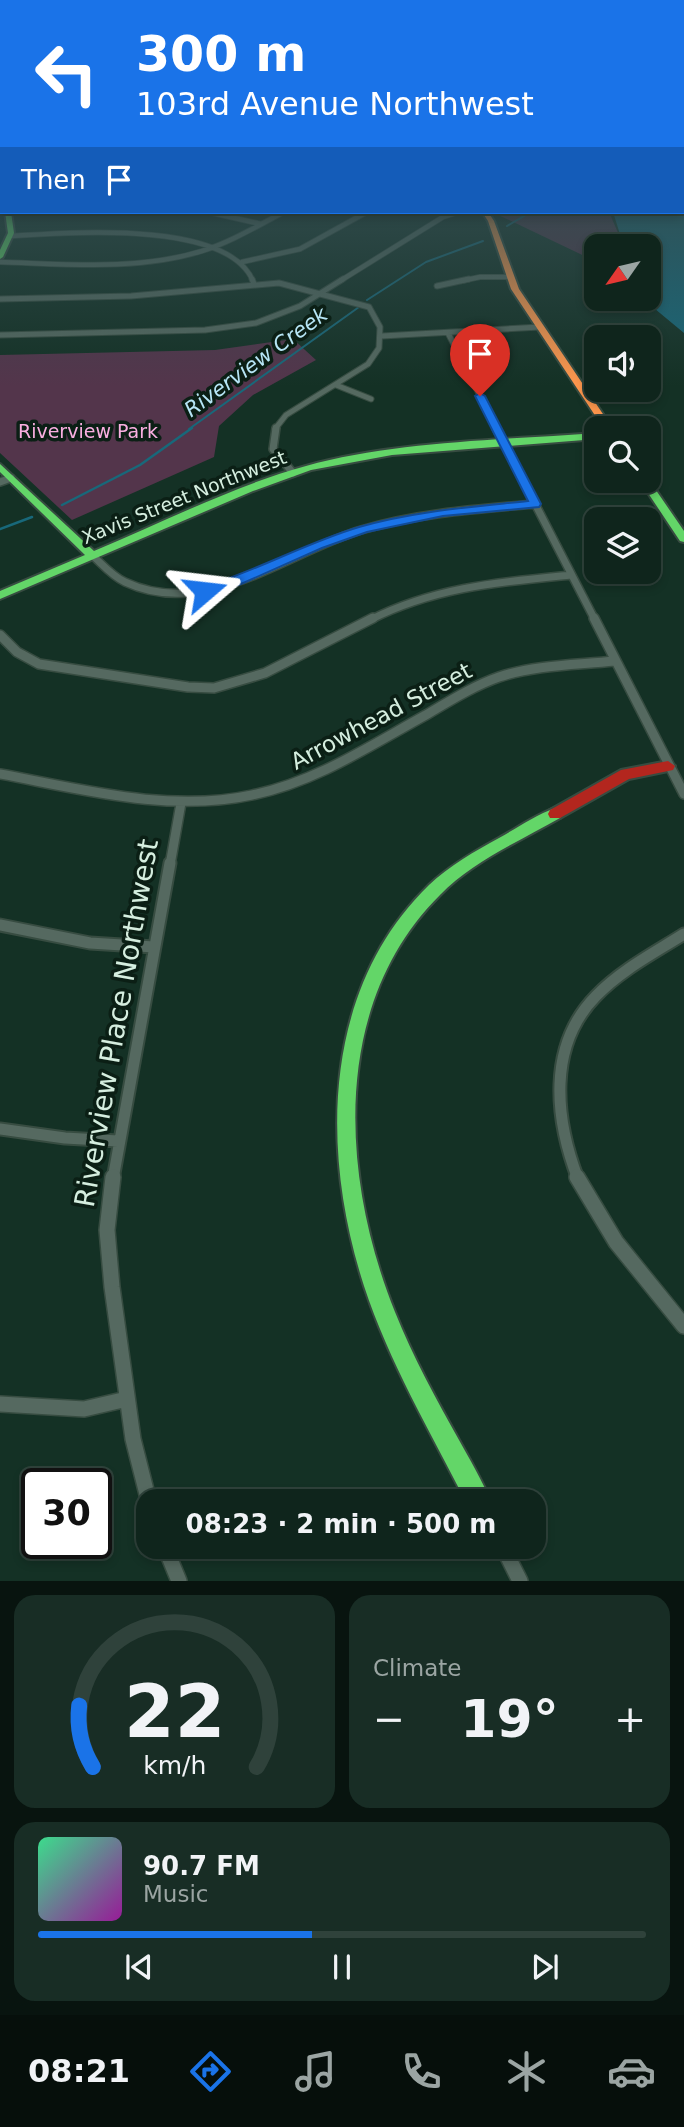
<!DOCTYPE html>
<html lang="en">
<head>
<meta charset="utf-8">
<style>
	:root { --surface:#0f251c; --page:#182d25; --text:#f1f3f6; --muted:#9ba5a3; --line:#2f423b; --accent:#1a73e8 }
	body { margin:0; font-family:"DejaVu Sans",sans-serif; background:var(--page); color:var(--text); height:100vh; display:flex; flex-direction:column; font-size:26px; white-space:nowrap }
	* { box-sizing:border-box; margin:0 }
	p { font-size:23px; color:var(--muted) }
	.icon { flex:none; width:38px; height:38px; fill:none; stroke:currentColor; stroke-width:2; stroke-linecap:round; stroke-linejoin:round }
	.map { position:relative; height:1581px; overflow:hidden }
	.sheet { display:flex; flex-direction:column; gap:14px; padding:14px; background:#08140f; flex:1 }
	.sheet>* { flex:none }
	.top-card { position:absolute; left:0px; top:0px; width:684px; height:214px; box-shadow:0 4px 10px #0003,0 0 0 2px var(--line); background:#1a73e8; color:#fff; overflow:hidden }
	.needle { width:46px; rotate:236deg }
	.controls { position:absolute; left:584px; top:234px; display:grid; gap:14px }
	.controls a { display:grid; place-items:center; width:77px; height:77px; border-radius:14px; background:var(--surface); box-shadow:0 4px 10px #0003,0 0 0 2px var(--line); font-size:35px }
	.speed { position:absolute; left:21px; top:1468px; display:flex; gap:14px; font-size:35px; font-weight:700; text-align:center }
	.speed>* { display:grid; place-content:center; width:91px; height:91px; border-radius:50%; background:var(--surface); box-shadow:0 4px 10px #0003,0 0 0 2px var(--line); line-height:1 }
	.speed .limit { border:4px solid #111; border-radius:10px; background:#fff; color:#111 }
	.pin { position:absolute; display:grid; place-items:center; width:60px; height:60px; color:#fff; margin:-72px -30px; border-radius:50% 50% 50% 0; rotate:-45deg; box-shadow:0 0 7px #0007 }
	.pin .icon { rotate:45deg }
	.me { position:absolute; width:77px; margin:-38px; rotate:73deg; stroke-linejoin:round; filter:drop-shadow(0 0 5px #0008) }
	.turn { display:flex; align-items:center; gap:24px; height:147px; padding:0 21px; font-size:32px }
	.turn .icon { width:91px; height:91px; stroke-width:2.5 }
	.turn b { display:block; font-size:49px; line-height:60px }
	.then { display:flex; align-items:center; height:66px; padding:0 21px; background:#0003; gap:14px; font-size:26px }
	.big { font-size:52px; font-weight:600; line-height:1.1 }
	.sheet .widget { flex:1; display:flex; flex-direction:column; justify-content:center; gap:10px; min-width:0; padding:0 24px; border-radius:21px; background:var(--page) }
	.sheet .dial { align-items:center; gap:0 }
	.dial svg { height:182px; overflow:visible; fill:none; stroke:var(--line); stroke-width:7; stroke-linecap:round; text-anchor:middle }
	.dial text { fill:var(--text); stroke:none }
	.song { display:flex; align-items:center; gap:21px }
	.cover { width:84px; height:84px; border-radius:10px; background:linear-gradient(135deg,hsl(150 70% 55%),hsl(300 70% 35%)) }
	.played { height:7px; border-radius:4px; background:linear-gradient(90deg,var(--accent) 45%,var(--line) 45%) }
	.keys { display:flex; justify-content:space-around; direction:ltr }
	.heat { display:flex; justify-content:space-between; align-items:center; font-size:38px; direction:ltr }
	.sheet .tiles { flex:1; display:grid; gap:14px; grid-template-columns:1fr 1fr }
	.widget:last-child { grid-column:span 2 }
	.trip { position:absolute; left:136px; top:1489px; width:410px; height:70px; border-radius:21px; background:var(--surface); box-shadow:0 4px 10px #0003,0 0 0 2px var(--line); font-weight:600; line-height:70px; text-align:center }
	.dock { display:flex; height:112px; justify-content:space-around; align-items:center; background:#060f0b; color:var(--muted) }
	.dock .icon { width:49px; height:49px }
	.dock .current { color:var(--accent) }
	.dock b { font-size:32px; color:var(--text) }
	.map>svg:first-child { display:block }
</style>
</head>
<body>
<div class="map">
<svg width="684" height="1581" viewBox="0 0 684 1581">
	<rect width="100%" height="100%" fill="#143125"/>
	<path fill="#53354b" d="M492,212H609L619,235L620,247H597V262Z
		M293,339L316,360L253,395L219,426L214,457L72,520L0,453V355L215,350Z"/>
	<path fill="#18687a" d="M683,164H684V333L643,299H649V247H624L613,212H682Z"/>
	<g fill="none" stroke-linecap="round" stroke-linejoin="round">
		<path stroke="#18687a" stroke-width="2" d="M507,226L531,212
			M367,300L426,262L483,241
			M189,429L359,307"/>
		<path stroke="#18687a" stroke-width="2.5" d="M62,505L140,465L192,428
			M0,529L32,517"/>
		<defs>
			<path id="street-far5" d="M208,212L261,224
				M10,236C66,233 227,219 253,281
				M0,262C67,264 137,271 202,251C231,242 257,226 284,212
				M242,262L300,249L367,212
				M340,281L443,217L459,212
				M461,281L480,277H510"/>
			<path id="street-far4" d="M252,279L254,284
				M437,286L469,279
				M0,299L131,296L279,283L369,307L380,327L379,348L368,364L286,415L275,429
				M448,333L497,429
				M0,335L205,330L256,323L300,306L343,279
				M382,336L540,327
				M336,385L371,399"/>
			<path id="street-far3" d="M276,428L273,449L293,473
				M496,428L595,620
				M0,482L11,478
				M92,555C102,564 112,576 125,582C206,620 286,553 361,530C417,513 477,509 535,504
				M370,620C435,587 500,582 571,575"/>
			<path id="street-far2" d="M594,618L684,794
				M0,635L17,652L39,664L188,687L214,688L265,673L373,618
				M0,774C81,789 169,813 252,795C315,782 368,747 424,716C448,702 473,686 499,677C535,665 576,665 614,661
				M170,865L181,803"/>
			<path id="street-far1" d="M0,925L90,943L154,947
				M0,1129L65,1138L118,1141
				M113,1179L170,863
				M578,1179C555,1119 547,1046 596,996C621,970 654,953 684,934"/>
			<path id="street" d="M113,1177L107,1230L112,1287L133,1439L149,1502
				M577,1177L616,1242L684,1326
				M0,1404L84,1409L127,1399
				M165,1547L179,1581
				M503,1547L520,1581"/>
			<path id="fast" d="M0,197L2,198V203L0,202Z
				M5,212H11L14,233L3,257L0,259V250L8,233Z
				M597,433V439L392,455L311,470L253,491L0,599V591L85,555L0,472V464L94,551C164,522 233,486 306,466C395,441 504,440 597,433Z
				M649,480L684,531V542L680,541L640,481Z
				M555,808L560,810L562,814L560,818C520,841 473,861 440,895C330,1004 341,1178 395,1312C413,1357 436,1399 459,1440C470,1460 482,1480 491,1502H466C430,1431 389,1362 364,1286C321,1153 321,990 429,885C449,866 475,851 499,838C517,828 536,815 555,808Z"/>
			<path id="slow" d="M482,212H488L494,221L519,289L613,429H604L511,289L488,221Z"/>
			<path id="jam" d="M668,761L675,766L673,770L629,779L560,818H550L548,814L550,810L621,770Z"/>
		</defs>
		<use href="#street-far5" stroke="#374c41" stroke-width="6"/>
		<use href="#street-far4" stroke="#374c41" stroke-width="7"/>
		<use href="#street-far3" stroke="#374c41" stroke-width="10"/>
		<use href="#street-far2" stroke="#374c41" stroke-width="12"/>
		<use href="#street-far1" stroke="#374c41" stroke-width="15"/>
		<use href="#street" stroke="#374c41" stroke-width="18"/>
		<use href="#fast" stroke="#374c41" stroke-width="4"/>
		<use href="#slow" stroke="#374c41" stroke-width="4"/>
		<use href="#jam" stroke="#374c41" stroke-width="4"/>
		<use href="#street-far5" stroke="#556960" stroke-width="4.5"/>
		<use href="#street-far4" stroke="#556960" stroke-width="5"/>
		<use href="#street-far3" stroke="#556960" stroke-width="7"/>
		<use href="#street-far2" stroke="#556960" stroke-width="9"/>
		<use href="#street-far1" stroke="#556960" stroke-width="11"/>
		<use href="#street" stroke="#556960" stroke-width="15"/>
		<use href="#fast" fill="#63d668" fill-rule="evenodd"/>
		<use href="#slow" fill="#ff974d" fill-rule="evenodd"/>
		<use href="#jam" fill="#b3261e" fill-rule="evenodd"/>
	</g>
	<linearGradient id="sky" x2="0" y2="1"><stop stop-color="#0b1b14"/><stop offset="0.42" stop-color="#344e51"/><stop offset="1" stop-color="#344e51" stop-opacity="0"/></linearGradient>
	<rect width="684" height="386" fill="url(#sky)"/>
	<path fill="#1a73e8" stroke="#114b97" stroke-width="2" d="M480,393L485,396L541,504L539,507L443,516L367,532L322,548L241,584L205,595L200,593V588C255,572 305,543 359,527C414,511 471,507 528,501L475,396Z"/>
	<g text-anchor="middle" stroke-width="7" stroke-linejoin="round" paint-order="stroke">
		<g font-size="19" fill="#faafe1" stroke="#0b1f15">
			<text x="88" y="438">Riverview Park</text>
		</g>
		<g font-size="19" fill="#d5eedf" stroke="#0b1f15">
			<text transform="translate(184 497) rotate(-22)" y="7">Xavis Street Northwest</text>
		</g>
		<g font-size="21" font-style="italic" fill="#b6e5f5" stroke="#0b1f15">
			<text transform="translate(256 362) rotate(-36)" y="7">Riverview Creek</text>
		</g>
		<g font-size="23" fill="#d5eedf" stroke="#0b1f15">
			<text transform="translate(381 716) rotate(-28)" y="8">Arrowhead Street</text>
		</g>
		<g font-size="28" fill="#d5eedf" stroke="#0b1f15">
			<text transform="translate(116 1023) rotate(-80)" y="10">Riverview Place Northwest</text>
		</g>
	</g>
</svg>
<div class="controls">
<a><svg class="needle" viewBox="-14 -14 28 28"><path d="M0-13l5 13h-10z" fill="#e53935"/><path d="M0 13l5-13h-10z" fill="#9ba5a3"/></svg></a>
<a><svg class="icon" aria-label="sound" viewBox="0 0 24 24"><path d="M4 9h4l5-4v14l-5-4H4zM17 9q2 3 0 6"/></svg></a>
<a><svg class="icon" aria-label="search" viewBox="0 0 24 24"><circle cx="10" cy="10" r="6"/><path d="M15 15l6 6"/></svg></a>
<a><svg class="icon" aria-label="layers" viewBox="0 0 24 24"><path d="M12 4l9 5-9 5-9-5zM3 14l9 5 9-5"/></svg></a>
</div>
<div class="speed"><div class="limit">30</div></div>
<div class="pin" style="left:480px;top:396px;background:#d93025"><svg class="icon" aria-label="arrive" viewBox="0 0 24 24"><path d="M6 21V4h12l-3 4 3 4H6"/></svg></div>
<svg class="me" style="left:205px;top:591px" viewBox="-20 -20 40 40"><path d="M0-17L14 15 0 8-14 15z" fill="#1a73e8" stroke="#fff" stroke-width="4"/></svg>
<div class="trip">08:23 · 2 min · 500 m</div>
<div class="top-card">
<div class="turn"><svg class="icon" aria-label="left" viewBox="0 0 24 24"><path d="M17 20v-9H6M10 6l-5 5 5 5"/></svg><div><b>300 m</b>103rd Avenue Northwest</div></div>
<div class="then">Then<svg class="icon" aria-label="arrive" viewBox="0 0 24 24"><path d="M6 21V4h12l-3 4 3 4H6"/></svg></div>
</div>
</div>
<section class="sheet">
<div class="tiles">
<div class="widget dial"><svg viewBox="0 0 100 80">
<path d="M14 69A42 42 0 1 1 86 69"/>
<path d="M14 69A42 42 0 0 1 8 42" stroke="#1a73e8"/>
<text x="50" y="56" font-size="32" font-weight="700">22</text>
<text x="50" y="72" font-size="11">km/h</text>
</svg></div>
<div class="widget"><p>Climate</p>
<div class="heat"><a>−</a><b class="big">19°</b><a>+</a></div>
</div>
<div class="widget">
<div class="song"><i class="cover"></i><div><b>90.7 FM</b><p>Music</p></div></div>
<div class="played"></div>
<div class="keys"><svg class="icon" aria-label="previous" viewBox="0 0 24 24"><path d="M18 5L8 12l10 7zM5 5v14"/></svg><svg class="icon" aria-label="pause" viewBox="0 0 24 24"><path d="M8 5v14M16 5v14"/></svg><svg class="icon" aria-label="next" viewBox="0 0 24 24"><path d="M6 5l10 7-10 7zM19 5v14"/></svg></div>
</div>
</div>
</section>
<nav class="dock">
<b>08:21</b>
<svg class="icon current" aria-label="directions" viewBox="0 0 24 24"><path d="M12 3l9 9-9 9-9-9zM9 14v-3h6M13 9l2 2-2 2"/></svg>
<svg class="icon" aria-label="music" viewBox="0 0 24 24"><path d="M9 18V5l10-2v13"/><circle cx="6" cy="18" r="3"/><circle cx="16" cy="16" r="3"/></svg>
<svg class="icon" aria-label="phone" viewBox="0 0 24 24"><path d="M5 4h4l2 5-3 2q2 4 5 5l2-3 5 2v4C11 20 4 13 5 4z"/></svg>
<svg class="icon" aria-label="climate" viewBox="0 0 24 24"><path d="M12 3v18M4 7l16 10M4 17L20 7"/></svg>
<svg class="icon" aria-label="car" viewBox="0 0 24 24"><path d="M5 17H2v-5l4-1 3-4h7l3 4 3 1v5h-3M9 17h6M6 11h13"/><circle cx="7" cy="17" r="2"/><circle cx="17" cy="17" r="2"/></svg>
</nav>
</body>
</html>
